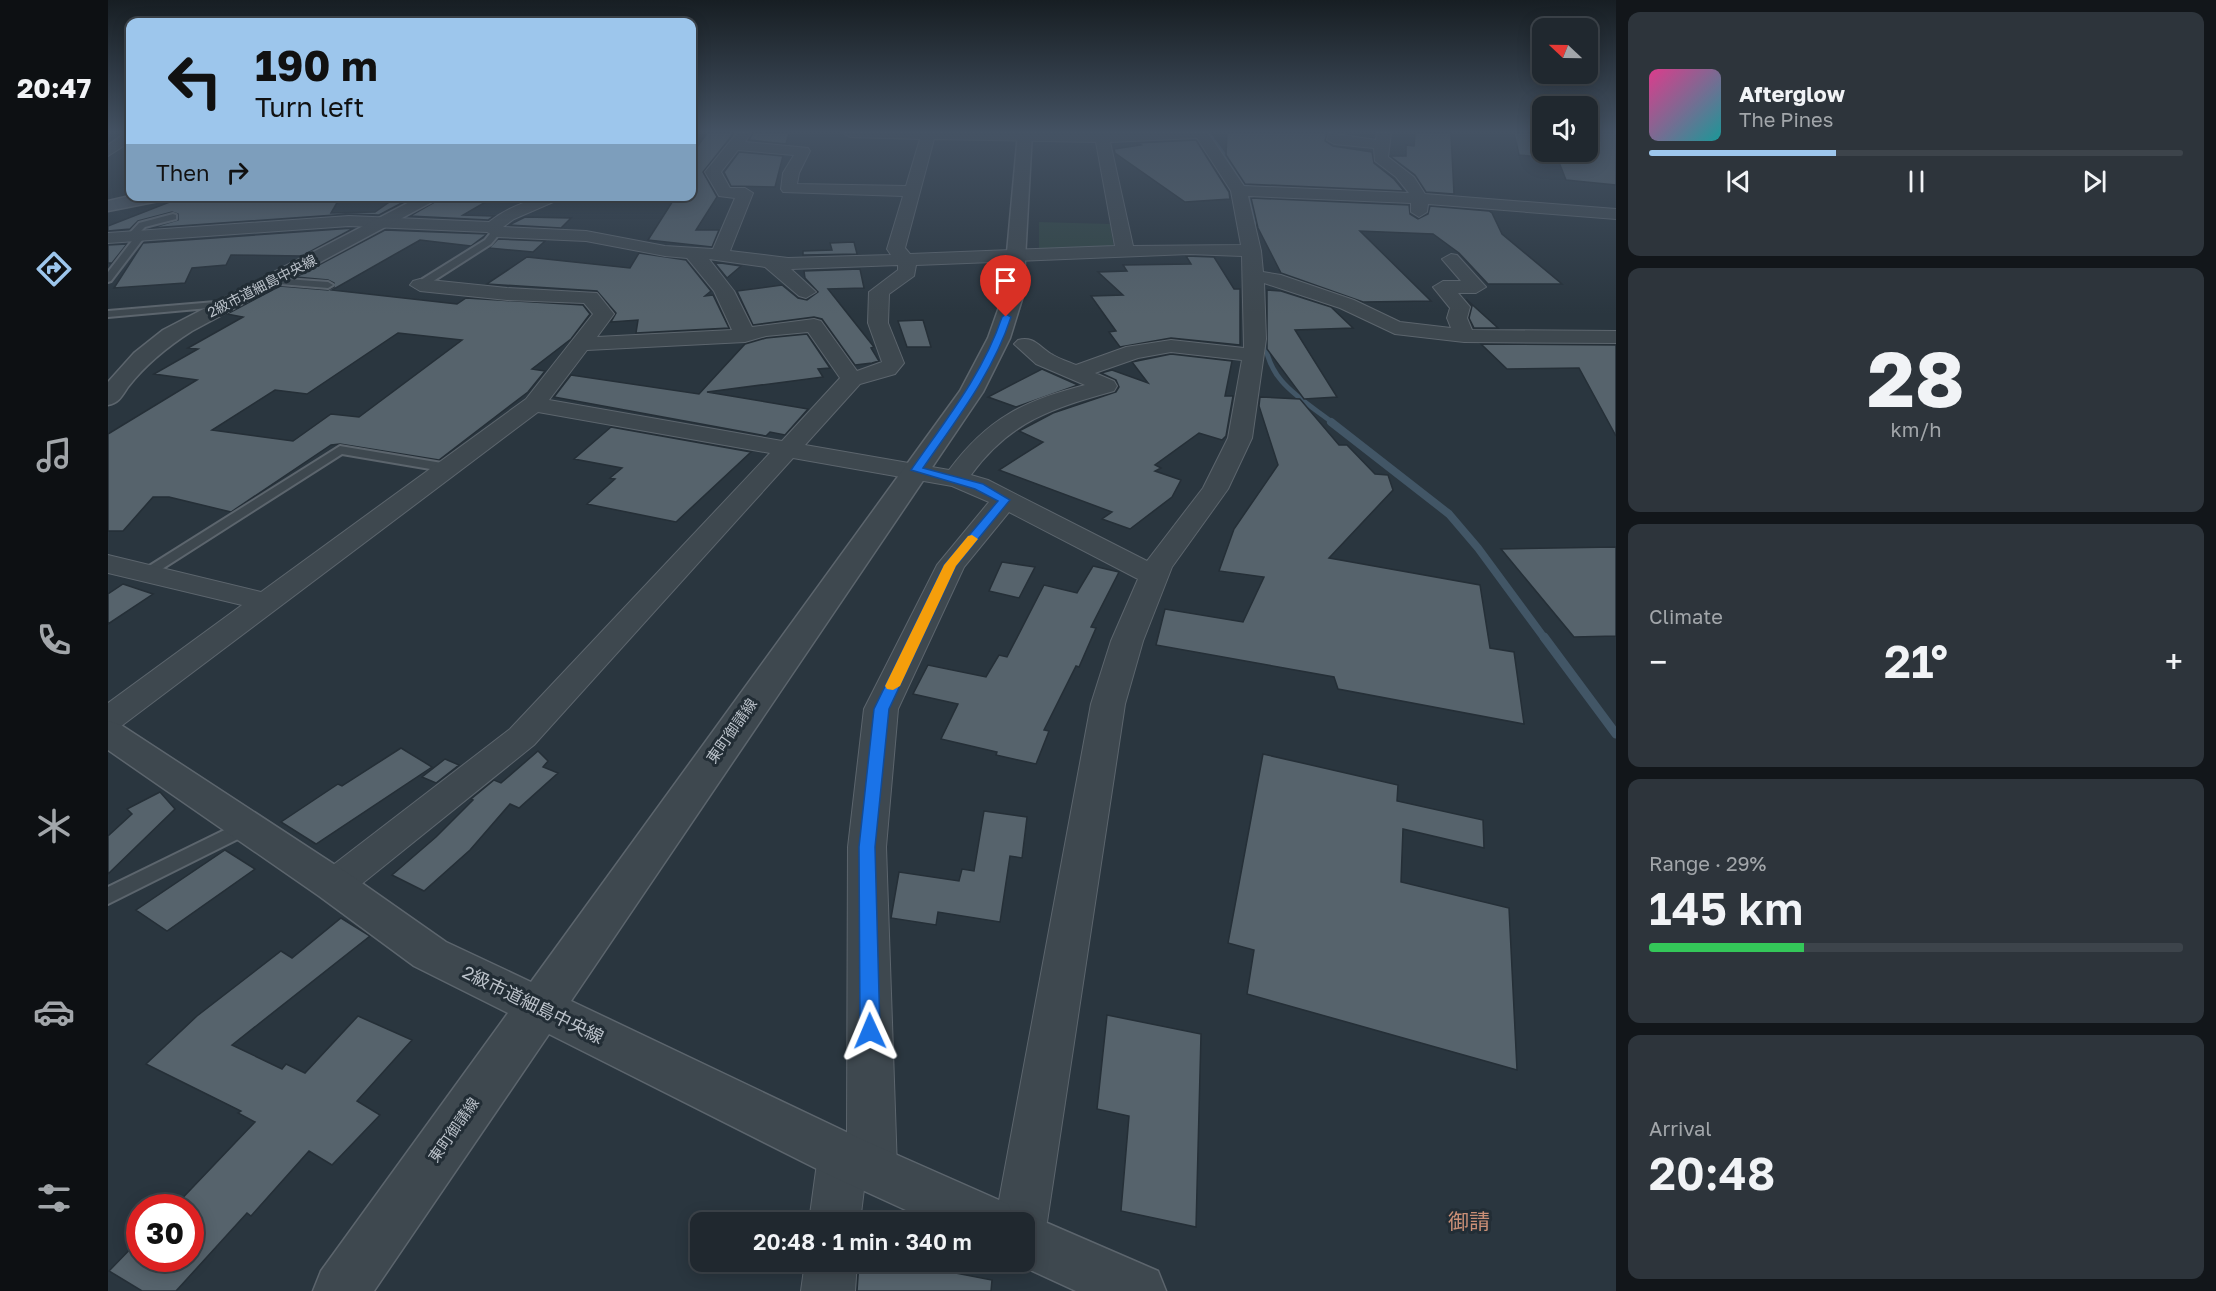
<!DOCTYPE html>
<html lang="en">
<head>
<meta charset="utf-8">
<style>
	:root { --surface:#20282f; --page:#2d343b; --text:#f1f3f6; --muted:#a2a6aa; --line:#3d444b; --accent:#9dc6ec }
	body { margin:0; font-family:"Golos Text","Noto Sans JP",sans-serif; background:var(--page); color:var(--text); height:100vh; display:flex; flex-direction:column; font-size:22px; white-space:nowrap }
	* { box-sizing:border-box; margin:0 }
	p { font-size:20px; color:var(--muted) }
	.icon { flex:none; width:33px; height:33px; fill:none; stroke:currentColor; stroke-width:2; stroke-linecap:round; stroke-linejoin:round }
	.map { position:relative; flex:1; overflow:hidden }
	.panel { display:flex; flex-direction:column; gap:12px; padding:12px; background:#12161a; width:600px }
	.panel>* { flex:none }
	.guide { position:absolute; left:18px; top:18px; width:570px; height:183px; border-radius:12px; box-shadow:0 3px 15px #0003,0 0 0 2px var(--line); background:#9dc6ec; color:#111; overflow:hidden }
	.needle { width:39px; rotate:292deg }
	.controls { position:absolute; left:1424px; top:18px; display:grid; gap:12px }
	.controls a { display:grid; place-items:center; width:66px; height:66px; border-radius:12px; background:var(--surface); box-shadow:0 3px 15px #0003,0 0 0 2px var(--line); font-size:30px }
	.speed { position:absolute; left:18px; top:1194px; display:flex; gap:12px; font-size:30px; font-weight:700; text-align:center }
	.speed>* { display:grid; place-content:center; width:78px; height:78px; border-radius:50%; background:var(--surface); box-shadow:0 3px 15px #0003,0 0 0 2px var(--line); line-height:1 }
	.speed .limit { border:9px solid #d22; background:#fff; color:#111 }
	.pin { position:absolute; display:grid; place-items:center; width:51px; height:51px; color:#fff; margin:-62px -26px; border-radius:50% 50% 50% 0; rotate:-45deg; box-shadow:0 0 6px #0007 }
	.pin .icon { rotate:45deg }
	.me { position:absolute; width:66px; margin:-33px; rotate:359deg; stroke-linejoin:round; filter:drop-shadow(0 0 4px #0008) }
	.turn { display:flex; align-items:center; gap:21px; height:126px; padding:0 30px; font-size:27px }
	.turn .icon { width:78px; height:78px; stroke-width:2.5 }
	.turn b { display:block; font-size:42px; line-height:51px }
	.then { display:flex; align-items:center; height:57px; padding:0 30px; background:#0003; gap:12px; font-size:22px }
	.big { font-size:45px; font-weight:600; line-height:1.1 }
	.panel .tile { flex:1; display:flex; flex-direction:column; justify-content:center; gap:9px; min-width:0; padding:0 21px; border-radius:12px; background:var(--page) }
	.panel .dial { align-items:center; gap:0 }
	.dial b { font-size:78px; line-height:1 }
	.song { display:flex; align-items:center; gap:18px }
	.cover { width:72px; height:72px; border-radius:9px; background:linear-gradient(135deg,hsl(330 70% 55%),hsl(180 70% 35%)) }
	.played { height:6px; border-radius:3px; background:linear-gradient(90deg,var(--accent) 35%,var(--line) 35%) }
	.keys { display:flex; justify-content:space-around; direction:ltr }
	.heat { display:flex; justify-content:space-between; align-items:center; font-size:33px; direction:ltr }
	.charge { height:9px; border-radius:4px; background:linear-gradient(90deg,#34c759 29%,var(--line) 0) }
	.trip { position:absolute; left:582px; top:1212px; width:345px; height:60px; border-radius:12px; background:var(--surface); box-shadow:0 3px 15px #0003,0 0 0 2px var(--line); font-weight:600; line-height:60px; text-align:center }
	main { display:flex; flex:1; min-height:0 }
	.tabs { display:flex; flex-direction:column; width:108px; justify-content:space-around; align-items:center; background:#0d1013; color:var(--muted) }
	.tabs .icon { width:42px; height:42px }
	.tabs .active { color:var(--accent) }
	.tabs b { font-size:27px; color:var(--text) }
	.map>svg:first-child { display:block }
</style>
</head>
<body>
<main>
<nav class="tabs">
<b>20:47</b>
<svg class="icon active" aria-label="directions" viewBox="0 0 24 24"><path d="M12 3l9 9-9 9-9-9zM9 14v-3h6M13 9l2 2-2 2"/></svg>
<svg class="icon" aria-label="music" viewBox="0 0 24 24"><path d="M9 18V5l10-2v13"/><circle cx="6" cy="18" r="3"/><circle cx="16" cy="16" r="3"/></svg>
<svg class="icon" aria-label="phone" viewBox="0 0 24 24"><path d="M5 4h4l2 5-3 2q2 4 5 5l2-3 5 2v4C11 20 4 13 5 4z"/></svg>
<svg class="icon" aria-label="climate" viewBox="0 0 24 24"><path d="M12 3v18M4 7l16 10M4 17L20 7"/></svg>
<svg class="icon" aria-label="car" viewBox="0 0 24 24"><path d="M5 17H2v-5l4-1 3-4h7l3 4 3 1v5h-3M9 17h6M6 11h13"/><circle cx="7" cy="17" r="2"/><circle cx="17" cy="17" r="2"/></svg>
<svg class="icon" aria-label="filters" viewBox="0 0 24 24"><path d="M4 7h16M4 17h16"/><circle cx="9" cy="7" r="2"/><circle cx="15" cy="17" r="2"/></svg>
</nav>
<div class="map">
<svg width="1508" height="1291" viewBox="0 0 1508 1291">
	<rect width="100%" height="100%" fill="#2a363f"/>
	<path fill="#2f4442" d="M931,222L1002,224L1006,249L931,252Z"/>
	<g fill="none" stroke-linecap="round" stroke-linejoin="round">
		<path stroke="#425666" stroke-width="4.5" d="M1100,133L1141,189L1146,224"/>
		<path stroke="#425666" stroke-width="5" d="M1157,338C1158,381 1194,399 1225,423"/>
		<path stroke="#425666" stroke-width="8" d="M1223,422L1341,514L1370,548L1437,639"/>
		<path stroke="#425666" stroke-width="9" d="M1436,637L1508,734"/>
	</g>
	<path fill="#56636c" stroke="#252f37" stroke-width="1.5" fill-rule="evenodd" d="M599,133H626L595,172L609,197L588,230H611L604,247L540,240L568,196H584V154Z
		M645,133H681L678,144L641,140Z
		M1119,133H1219L1217,141L1225,146L1264,152L1266,163L1286,179L1296,191L1137,184L1118,155Z
		M1307,133H1343L1346,194L1318,192L1307,175L1282,156H1298V145L1306,146Z
		M1406,133H1434V157L1411,155Z
		M1479,133H1508V185L1458,180L1447,152H1479Z
		M1088,140L1121,192L1122,199L1077,202L1007,153L1006,149L1033,145L1028,143Z
		M631,152L675,156L667,187L623,186L616,172Z
		M77,196H216L213,202L230,201L223,213L267,212L290,196H307L271,215L241,214L43,228L70,220V214L64,212L30,221L22,229L0,231V226Z
		M337,196H388L355,215L386,216L380,220L302,216Z
		M1143,198L1301,205L1302,214L1310,219L1320,214L1322,206L1381,211L1384,213L1394,234L1454,284H1380L1351,253L1325,234L1252,231L1323,301L1255,302L1173,273L1150,228Z
		M417,217L463,218L453,228L401,225Z
		M246,228L194,256L123,255L118,265L84,268L77,283L6,288L35,243Z
		M277,230L379,234L363,246L312,240L224,290L349,304L358,298L475,305L482,314L463,339L424,369L437,371L420,392L331,460L232,444L223,445L123,512L61,497H45L15,531H0V434L89,380L46,374L90,349L80,348L135,317L119,314L172,286L220,290L226,287V283L220,280L188,277ZM290,333L354,340L251,417L223,414L185,441L104,430L167,390L199,394Z
		M390,239L437,241L425,252L381,248Z
		M746,242L749,254L695,255V251L724,250L722,243Z
		M19,244L4,263H0V245Z
		M531,253L578,260L603,291L597,296L605,295L621,328L528,333L530,320L503,322L508,313L489,291L379,284L419,257L522,268Z
		M1078,256L1106,257L1126,289H1132V345L1063,338L1012,347L1001,332L1008,331L983,296L1015,295L990,272L1019,271L1015,265L1083,264Z
		M606,262L633,266L619,278Z
		M752,269L756,288L720,289L766,347L763,348L771,361L764,363L747,365L714,319L706,317L645,325L629,291L674,285L690,298L699,300L710,292L697,278L696,271Z
		M1159,290L1173,291L1223,307L1245,328L1187,330L1229,397L1196,399L1159,349Z
		M1358,299L1390,328H1366L1361,318L1364,306Z
		M815,320L823,347H799L790,321Z
		M699,334L722,368L710,369L715,377L599,392L700,409L677,435L662,432L658,436L446,397L463,375L591,394L637,344L658,338Z
		M1373,344L1508,345V436L1471,368L1399,369Z
		M1063,354L1124,361L1117,396H1125L1118,436L1114,440L1091,433L1047,465L1053,468L1047,471L1073,480L1064,497L1022,529L994,519L1004,512L891,470L935,442L911,431L945,413L1008,392L1011,387L1008,380L993,373L1004,370L1040,383L1024,362Z
		M934,369L970,385L908,407L880,397Z
		M1152,397L1192,399L1231,445H1239L1267,474L1280,475L1285,490L1221,558L1372,585L1382,648L1406,652L1416,724L1230,689L1226,677L1048,645L1057,609L1135,622L1156,577L1111,571L1126,529L1170,465L1151,406Z
		M503,427L643,452L568,522L479,504L507,479L502,478L514,468L466,459Z
		M1508,547V636L1466,637L1393,549Z
		M894,562L927,567L911,598L881,591Z
		M985,566L1011,572L983,627L988,628L971,667L968,666L936,730L941,731L928,764L888,755L889,752L833,739L850,704L805,694L820,665L878,677L891,655L899,657L936,585L969,593Z
		M15,584L45,594L0,624V594Z
		M293,748L324,767L208,844L173,822L230,784L234,786Z
		M430,751L440,761L435,767L450,773L411,808L402,804L362,850L316,891L284,875L328,837L365,800L363,799L386,780L393,783Z
		M1155,754L1290,785L1289,801L1375,820L1376,848L1295,829L1293,882L1401,908L1409,1070L1139,994L1146,950L1120,943Z
		M337,759L351,765L328,783L314,777Z
		M52,792L67,809L0,874V836L24,814L19,809Z
		M876,811L919,817L914,858L902,856L892,922L830,912L828,925L783,918L791,872L851,881L854,869L866,871Z
		M117,850L147,869L59,931L28,910Z
		M233,918L262,936L124,1045L174,1069L178,1064L197,1073L250,1016L304,1040L249,1101L272,1115L224,1165L201,1151L143,1216L139,1213L68,1291H34L1,1271L32,1239V1258H82V1208H65L147,1122L130,1113L133,1111L38,1064L89,1016L173,951L184,958Z
		M999,1015L1093,1034L1088,1227L1013,1211L1021,1116L989,1109Z
		M751,1262H807L806,1265L884,1280L883,1291H749Z"/>
	<g fill="none" stroke-linecap="round" stroke-linejoin="round">
		<defs>
			<path id="service" d="M65,214L68,215V219L37,227L32,232L38,235L3,281L0,282V272L27,237L20,235L31,223Z
				M385,230L393,232L383,244L316,287H308V283L377,240Z
				M164,278L220,282L225,285L220,288L160,283V279Z
				M119,301L123,302V306L0,317V311Z
				M232,446L340,464L347,468L340,472L234,454L43,576L38,578L30,573Z
				M139,819L146,821L149,826L146,831L0,904V887Z"/>
			<path id="minor" d="M17,133H22V142L0,156V145Z
				M629,133H643L637,142L700,148L702,151L691,173L689,184L798,186L812,139L742,137L735,133H1100L1136,186L1301,193L1288,177L1267,161L1266,148L1226,144L1219,140L1221,133L1268,140L1269,133H1283L1280,157L1306,177L1317,194L1508,209V219L1320,204L1319,212L1311,217L1303,212V203L1140,196L1153,251L1155,272L1173,275L1246,300L1292,322L1343,328L1339,318L1342,308L1325,287L1335,281H1353L1334,259L1343,254L1349,255L1378,287L1368,293H1350L1362,307L1359,318L1364,330L1508,331V343L1356,342L1287,334L1232,308L1156,283L1158,339L1144,438L1120,489L1064,567L1035,641L1017,704L939,1222L931,1239L916,1245V1222H887L983,704L1003,641L1030,579L901,512L856,567L790,709L778,847L789,1169L782,1185L764,1192L756,1189L752,1222H701L710,1156L718,1140L735,1134L739,1135L740,847L756,709L829,565L881,502L844,486L685,458L426,745L240,895L226,900L212,895L206,885L212,875L402,729L662,453L430,412L12,727L0,730V703L134,605L0,573V555L153,592L418,399L485,314L476,303L399,300L312,291L302,285L305,281L312,279L399,288L489,293L506,314L489,337L624,330L606,291L579,258L557,256L478,241L388,237L379,232L241,226L0,243V233L241,216L381,222C404,204 430,196 459,196L406,219L395,227L478,231L557,246L605,249L627,198L611,196L597,172ZM1089,138L1123,191L1133,245L1025,246L1002,142ZM826,139L988,142L1007,246L802,254L797,248ZM630,150L686,155L675,173L673,189L675,192L795,196L779,249L783,255L680,258L622,251L645,193L637,188H622L613,172ZM1081,254L1134,256L1136,348L1063,340L1018,347L968,365C961,362 952,359 945,355C932,348 926,335 910,340L906,344L928,364L977,385C915,401 880,418 841,470L697,445L752,384L787,374L796,363L780,323L781,294L806,276L808,265ZM601,259L657,267L691,296L698,298L708,292L683,269L790,265V270L761,292L760,323L774,362L749,371L713,321L706,319L644,327L626,291ZM700,332L732,378L674,441L441,400L479,350L637,342L658,336ZM1063,352L1134,360L1120,438L1095,488L1039,561L880,480L863,475C902,421 945,408 1006,391L1009,386L1006,381L987,373L1030,358Z
				M697,1262H749L747,1291H693Z"/>
			<path id="tertiary" d="M910,133H924L915,296L902,338L875,392L463,1001L753,1139L900,1204L906,1217L916,1213L1050,1271L1058,1291H968L905,1262H916V1222H824L717,1173L441,1034L266,1291H205L213,1271L400,1013L306,966L211,896L0,750V721L13,725L241,874L338,942L423,982L852,391L880,338L895,296Z
				M313,196H335L84,331C59,347 38,364 20,387C14,396 11,403 0,405V382L26,353L55,330Z"/>
			<path id="secondary" d="M22,196H58L56,200L0,211V201Z"/>
		</defs>
		<use href="#service" stroke="#5c656d" stroke-width="4"/>
		<use href="#minor" stroke="#5c656d" stroke-width="2"/>
		<use href="#tertiary" stroke="#5c656d" stroke-width="3"/>
		<use href="#secondary" stroke="#5c656d" stroke-width="3"/>
		<use href="#service" fill="#3e484f" fill-rule="evenodd"/>
		<use href="#minor" fill="#3e484f" fill-rule="evenodd"/>
		<use href="#tertiary" fill="#3e484f" fill-rule="evenodd"/>
		<use href="#secondary" fill="#4c5762" fill-rule="evenodd"/>
	</g>
	<linearGradient id="sky" x2="0" y2="1"><stop stop-color="#171e23"/><stop offset="0.42" stop-color="#445263"/><stop offset="1" stop-color="#445263" stop-opacity="0"/></linearGradient>
	<rect width="1508" height="314" fill="url(#sky)"/>
	<path fill="#1a73e8" stroke="#114b97" stroke-width="1.5" d="M898,314L903,317C885,373 848,420 815,468L875,484L902,500L848,566L781,709L767,847L772,1031L769,1037L762,1039L755,1037L752,1031L751,847L766,709L836,565L890,501L867,489L803,470C837,421 875,374 894,317Z"/>
	<path fill="#f59e0b" d="M864,535L870,539L848,566L792,686L785,690L779,689L777,686L836,565L860,536Z"/>
	<g text-anchor="middle" stroke-width="6" stroke-linejoin="round" paint-order="stroke">
		<g font-size="14" fill="#bbc2ca" stroke="#222d35">
			<text transform="translate(154 286) rotate(-27)" y="5">2級市道細島中央線</text>
		</g>
		<g font-size="15" fill="#bbc2ca" stroke="#222d35">
			<text transform="translate(624 731) rotate(-55)" y="5">東町御請線</text>
			<text transform="translate(346 1130) rotate(-55)" y="5">東町御請線</text>
		</g>
		<g font-size="18" fill="#bbc2ca" stroke="#222d35">
			<text transform="translate(425 1005) rotate(26)" y="6">2級市道細島中央線</text>
		</g>
		<g font-size="21" fill="#ca8f76" stroke="#222d35">
			<text x="1361" y="1229">御請</text>
		</g>
	</g>
</svg>
<div class="controls">
<a><svg class="needle" viewBox="-14 -14 28 28"><path d="M0-13l5 13h-10z" fill="#e53935"/><path d="M0 13l5-13h-10z" fill="#a2a6aa"/></svg></a>
<a><svg class="icon" aria-label="sound" viewBox="0 0 24 24"><path d="M4 9h4l5-4v14l-5-4H4zM17 9q2 3 0 6"/></svg></a>
</div>
<div class="speed"><div class="limit">30</div></div>
<div class="pin" style="left:898px;top:317px;background:#d93025"><svg class="icon" aria-label="arrive" viewBox="0 0 24 24"><path d="M6 21V4h12l-3 4 3 4H6"/></svg></div>
<svg class="me" style="left:762px;top:1031px" viewBox="-20 -20 40 40"><path d="M0-17L14 15 0 8-14 15z" fill="#1a73e8" stroke="#fff" stroke-width="4"/></svg>
<div class="trip">20:48 · 1 min · 340 m</div>
<div class="guide">
<div class="turn"><svg class="icon" aria-label="left" viewBox="0 0 24 24"><path d="M17 20v-9H6M10 6l-5 5 5 5"/></svg><div><b>190 m</b>Turn left</div></div>
<div class="then">Then<svg class="icon" aria-label="right" viewBox="0 0 24 24"><path d="M7 20v-9h11M14 6l5 5-5 5"/></svg></div>
</div>
</div>
<section class="panel">
<div class="tile">
<div class="song"><i class="cover"></i><div><b>Afterglow</b><p>The Pines</p></div></div>
<div class="played"></div>
<div class="keys"><svg class="icon" aria-label="previous" viewBox="0 0 24 24"><path d="M18 5L8 12l10 7zM5 5v14"/></svg><svg class="icon" aria-label="pause" viewBox="0 0 24 24"><path d="M8 5v14M16 5v14"/></svg><svg class="icon" aria-label="next" viewBox="0 0 24 24"><path d="M6 5l10 7-10 7zM19 5v14"/></svg></div>
</div>
<div class="tile dial"><b>28</b><p>km/h</p></div>
<div class="tile"><p>Climate</p>
<div class="heat"><a>−</a><b class="big">21°</b><a>+</a></div>
</div>
<div class="tile"><p>Range · 29%</p><b class="big">145 km</b><div class="charge"></div></div>
<div class="tile"><p>Arrival</p><b class="big">20:48</b></div>
</section>
</main>
</body>
</html>
